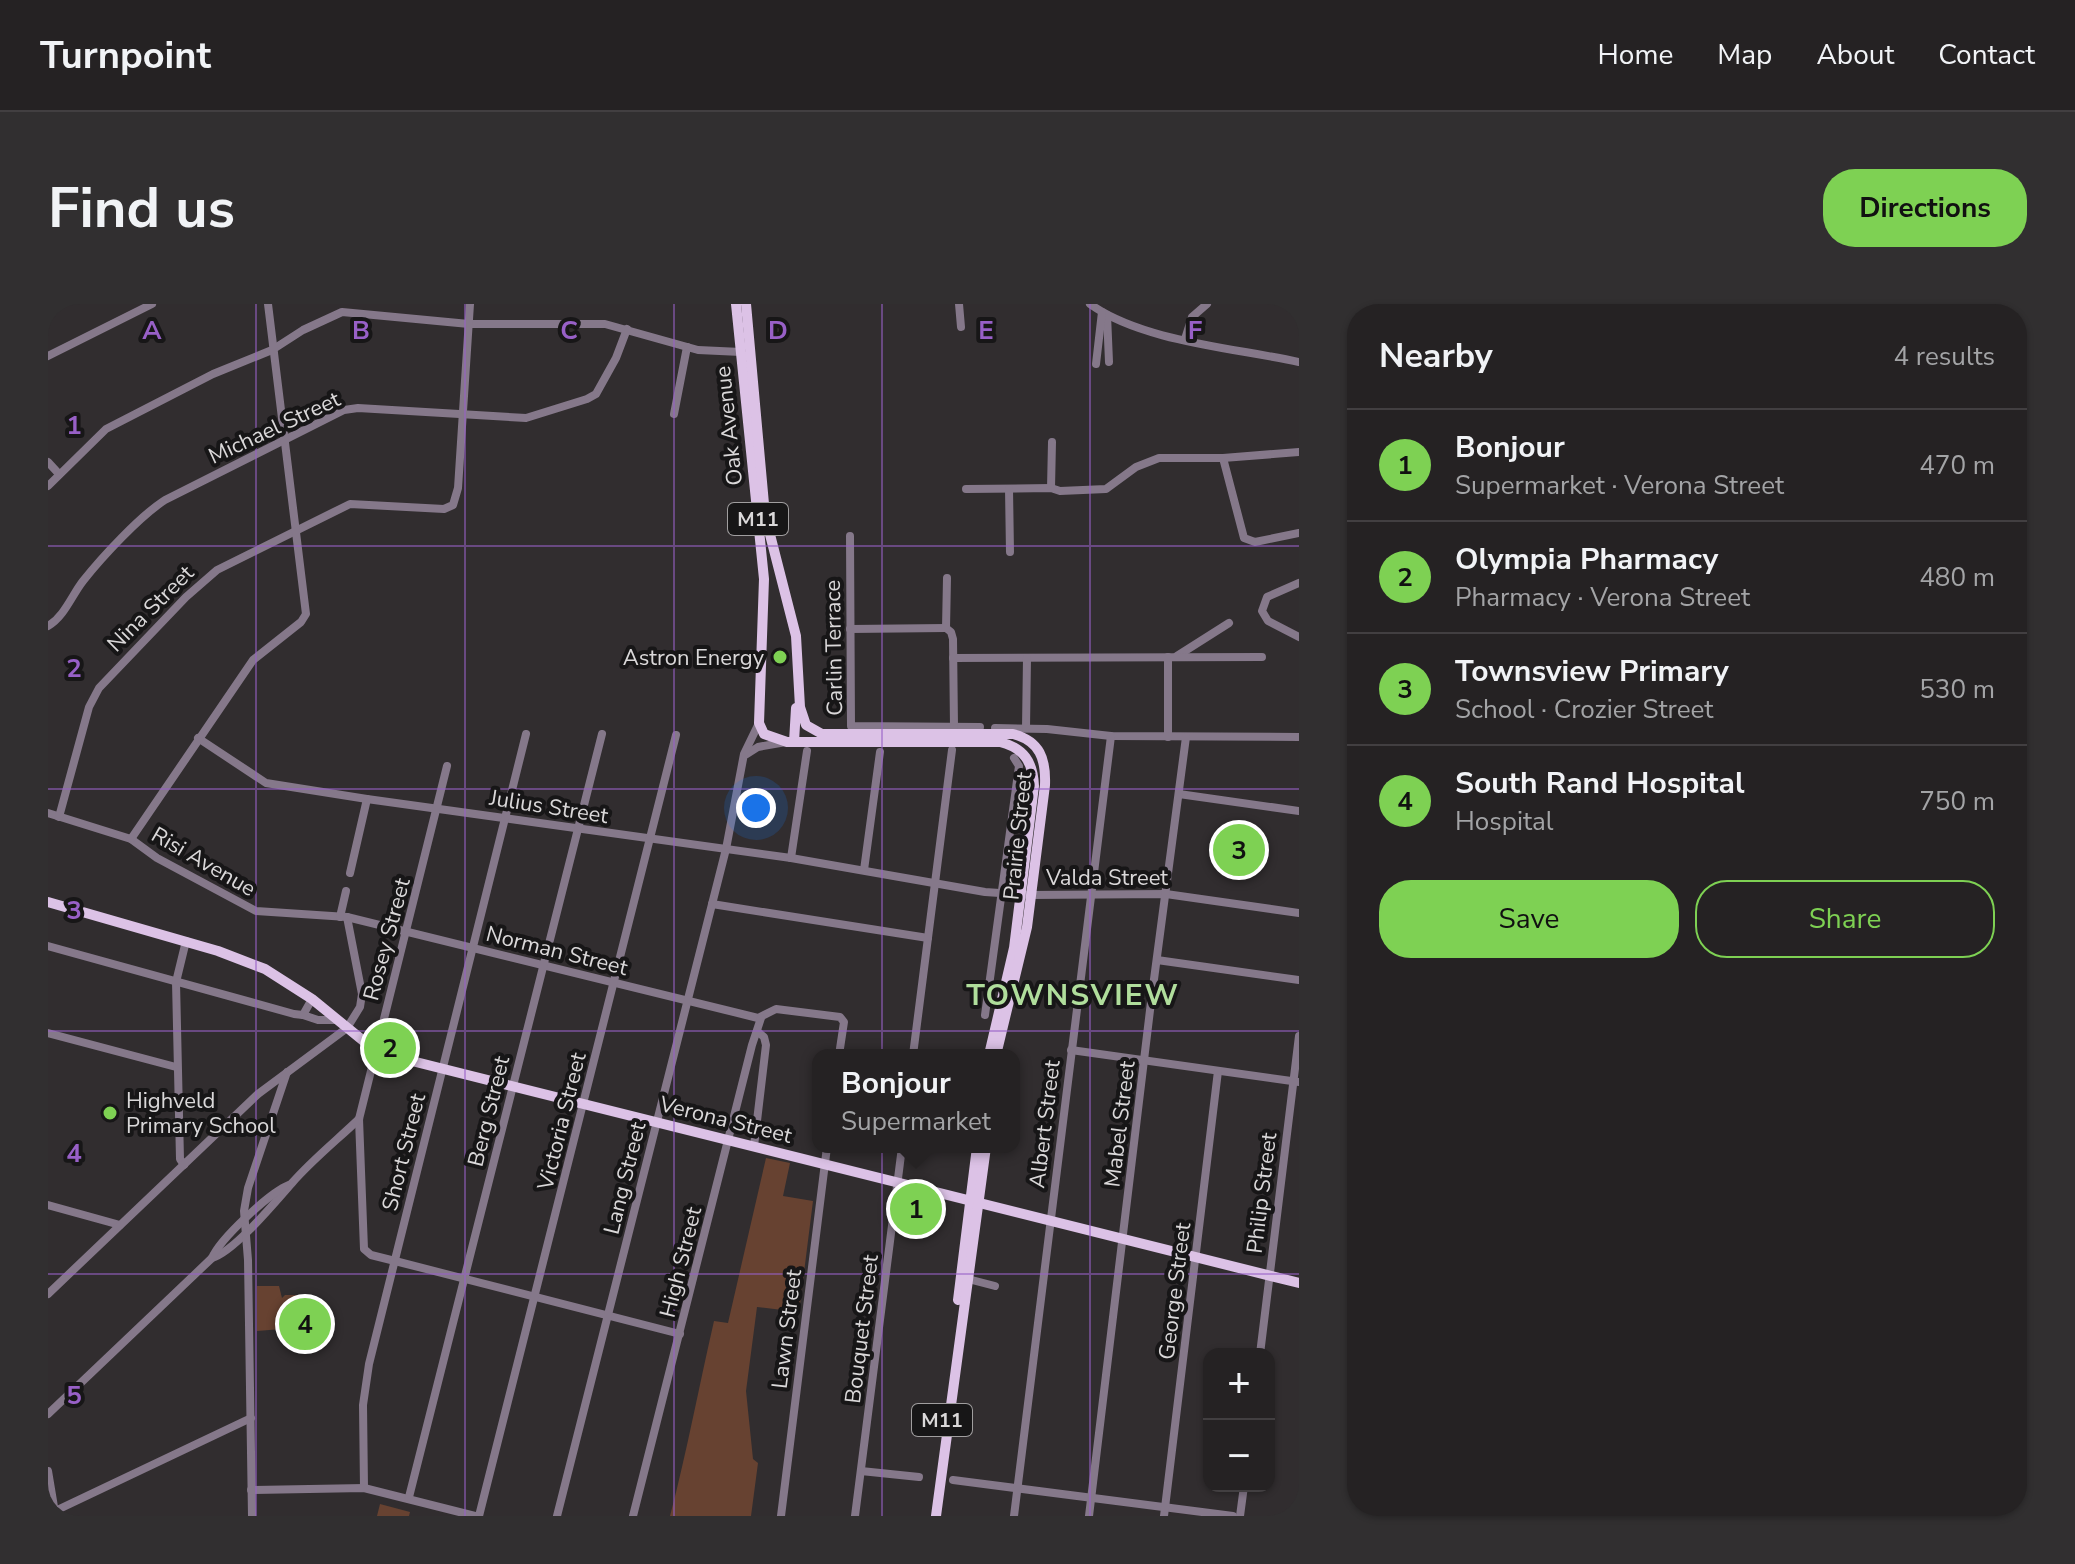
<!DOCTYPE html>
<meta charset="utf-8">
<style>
:root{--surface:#252223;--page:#312f30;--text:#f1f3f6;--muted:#a3a4a6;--line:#423f41;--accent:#7ed153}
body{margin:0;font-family:"Nunito Sans",sans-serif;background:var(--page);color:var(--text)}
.controls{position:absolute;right:24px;bottom:24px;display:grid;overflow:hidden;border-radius:16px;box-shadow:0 2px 6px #0004}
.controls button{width:72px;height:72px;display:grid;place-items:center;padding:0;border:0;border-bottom:2px solid var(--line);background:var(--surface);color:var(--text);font:40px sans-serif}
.you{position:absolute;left:708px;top:504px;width:28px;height:28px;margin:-20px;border:6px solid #fff;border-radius:50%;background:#1a73e8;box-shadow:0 0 0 12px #1a73e833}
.badge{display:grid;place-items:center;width:52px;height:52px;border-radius:50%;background:var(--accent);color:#111;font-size:26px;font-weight:700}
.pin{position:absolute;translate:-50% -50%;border:4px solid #fff;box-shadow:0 2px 8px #0006}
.popup{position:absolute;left:764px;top:745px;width:208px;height:104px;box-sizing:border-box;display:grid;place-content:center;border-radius:16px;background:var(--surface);filter:drop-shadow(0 2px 6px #0005);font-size:26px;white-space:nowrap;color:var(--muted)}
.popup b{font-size:30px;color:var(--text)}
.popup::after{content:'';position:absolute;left:50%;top:100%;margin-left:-16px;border:16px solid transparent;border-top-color:var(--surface)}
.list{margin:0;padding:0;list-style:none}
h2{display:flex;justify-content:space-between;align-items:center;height:104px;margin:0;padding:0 32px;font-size:34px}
h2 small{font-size:26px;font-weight:400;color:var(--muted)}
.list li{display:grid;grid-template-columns:52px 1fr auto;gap:24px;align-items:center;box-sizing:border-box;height:112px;padding:0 32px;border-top:2px solid var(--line)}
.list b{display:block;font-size:30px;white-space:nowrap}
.list p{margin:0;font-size:26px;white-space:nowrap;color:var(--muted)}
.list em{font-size:26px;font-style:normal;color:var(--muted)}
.actions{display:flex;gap:16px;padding:24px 32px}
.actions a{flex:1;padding:18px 0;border:2px solid var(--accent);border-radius:32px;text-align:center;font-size:28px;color:var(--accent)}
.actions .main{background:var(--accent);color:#111}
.map{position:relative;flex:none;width:1251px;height:1212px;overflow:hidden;border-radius:32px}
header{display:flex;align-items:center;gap:48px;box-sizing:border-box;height:112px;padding:0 40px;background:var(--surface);border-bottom:2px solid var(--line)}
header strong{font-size:38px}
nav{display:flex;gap:44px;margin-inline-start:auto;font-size:28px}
.intro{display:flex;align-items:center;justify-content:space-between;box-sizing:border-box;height:192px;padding:0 48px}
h1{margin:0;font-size:56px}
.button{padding:20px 36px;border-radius:32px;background:var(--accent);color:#111;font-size:28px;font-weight:700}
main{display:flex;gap:48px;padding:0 48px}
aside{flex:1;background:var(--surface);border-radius:32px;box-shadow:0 2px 6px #0004}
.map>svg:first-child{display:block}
.green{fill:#674231}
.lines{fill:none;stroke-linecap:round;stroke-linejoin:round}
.minor{stroke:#85788a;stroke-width:8}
.major{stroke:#dcc2e6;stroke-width:10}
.grid{fill:none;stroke:#9860c7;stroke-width:2;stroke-opacity:0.55}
.poi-dot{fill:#7ed153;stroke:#171617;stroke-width:3}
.labels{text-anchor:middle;stroke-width:8;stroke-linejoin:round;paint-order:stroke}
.shield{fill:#171617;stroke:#a09e9f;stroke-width:2}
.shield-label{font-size:20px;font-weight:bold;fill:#dad8d9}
.street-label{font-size:22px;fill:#dad8d9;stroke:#171617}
.poi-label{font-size:22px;fill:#dad8d9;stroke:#171617;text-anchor:end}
.district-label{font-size:30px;font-weight:bold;letter-spacing:2px;fill:#b0de9c;stroke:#171617}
.grid-label{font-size:26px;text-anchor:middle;font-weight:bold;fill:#9860c7;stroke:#171617;stroke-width:8;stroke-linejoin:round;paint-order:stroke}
</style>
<header>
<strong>Turnpoint</strong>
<nav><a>Home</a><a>Map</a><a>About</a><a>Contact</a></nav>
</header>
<div class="intro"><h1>Find us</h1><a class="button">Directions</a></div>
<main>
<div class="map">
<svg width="1251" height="1212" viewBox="0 0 1251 1212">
<rect width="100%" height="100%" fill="#312d2f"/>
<!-- green -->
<g class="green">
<path d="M 718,854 L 742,859 L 735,892 L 765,897 L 751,1008 L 709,1003 L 698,1087 L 705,1155 L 710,1159 L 703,1212 L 622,1212 C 639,1147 651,1082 666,1017 L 680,1019 Z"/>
<polygon points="209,982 231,982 234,994 237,991 264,991 265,998 269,998 269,1025 256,1025 256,1020 246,1021 246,1024 209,1027"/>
<polygon points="332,1200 362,1208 361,1212 329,1212"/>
</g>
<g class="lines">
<!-- minor -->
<g class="minor">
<polyline points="911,0 913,23"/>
<path d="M 1042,0 C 1095,38 1188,44 1251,58"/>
<polyline points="1059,11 1061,58"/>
<polyline points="1137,35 1144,13 1159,0"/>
<polyline points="0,52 104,0"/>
<polyline points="1048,60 1054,8"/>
<polyline points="626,110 639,43"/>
<polyline points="1175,154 1196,234 1207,238 1251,229"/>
<polyline points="0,158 11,170"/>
<polyline points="0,182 58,125 165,70 224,46 255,26 294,8 421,20 557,20 650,46 693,48"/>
<polyline points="1003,184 1004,138"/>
<polyline points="918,185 1003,184 1012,187 1058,185 1088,163 1111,154 1175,154 1251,148"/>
<polyline points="961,185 962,248"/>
<polyline points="802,232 803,422 932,423"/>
<polyline points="899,274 898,324 903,328 905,335 906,423"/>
<polyline points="1251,279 1219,293 1214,307 1220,317 1251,333"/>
<path d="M 0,322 C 16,313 24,291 35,277 C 54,253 92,212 117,196 L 296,106 L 310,104 L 478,114 L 539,95 L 548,90 L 568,54 L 579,25"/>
<polyline points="802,325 898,324"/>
<polyline points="1129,352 1181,319"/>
<polyline points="1120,353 1120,433"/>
<polyline points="905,354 1214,353"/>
<polyline points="947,424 999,425 1063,432 1251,433"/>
<polyline points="978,424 979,354"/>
<polyline points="150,434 218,479 319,495 743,554 937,588 983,591 1118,590 1251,609"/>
<polyline points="699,450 710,443 738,438"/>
<polyline points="399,462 311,815 316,945 323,951 347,957 632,1030"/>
<polyline points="1131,490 1251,507"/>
<polyline points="0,509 83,535 109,554 208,607 299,613 710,714 728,705 792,713 796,718 791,751"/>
<polyline points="11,513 41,403 51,384 138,293 169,266 302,200 396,205 405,201 410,184 422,0"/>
<polyline points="83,535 205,356 253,318 258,310 220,0"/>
<polyline points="743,554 759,447"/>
<polyline points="816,566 832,448"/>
<polyline points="302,569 319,495"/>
<polyline points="664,600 880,634"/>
<polyline points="292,613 298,587"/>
<polyline points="0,642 246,710 255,711 264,695"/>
<polyline points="1109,656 1251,676"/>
<polyline points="255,711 270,716 289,716"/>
<polyline points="937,711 971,462 966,454"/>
<polyline points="0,729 128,763"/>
<polyline points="1023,746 1251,778"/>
<polyline points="865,751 904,446"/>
<polyline points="706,842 718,741 716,733 710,728"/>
<polyline points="136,861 132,855 128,678 138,637"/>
<polyline points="0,901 72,921"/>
<path d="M 164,954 C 186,948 228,897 244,879 C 264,856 289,836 311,815"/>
<polyline points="920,975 947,982"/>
<polyline points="0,990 210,790 299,724 312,703 314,690 299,613"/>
<polyline points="1212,1050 1251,732"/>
<path d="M 0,1110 L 164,954 C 172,935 221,889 241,881"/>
<polyline points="0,1167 7,1209"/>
<polyline points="813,1167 871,1173"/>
<polyline points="905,1176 1185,1212"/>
<polyline points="316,1184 315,1101 321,1060 478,430"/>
<polyline points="203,1186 316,1184 427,1212"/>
<polyline points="361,1193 554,430"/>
<polyline points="7,1207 203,1114"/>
<polyline points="204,1212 200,956 196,907 200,884 239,768"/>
<polyline points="431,1212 628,431"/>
<polyline points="509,1212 678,545 696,450 711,419"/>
<polyline points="585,1212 704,741 713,714"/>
<polyline points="733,1212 779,843"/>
<polyline points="807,1212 854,843"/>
<polyline points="966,1212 1063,432"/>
<polyline points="1041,1212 1103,698 1138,433"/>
<polyline points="1116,1212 1170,767"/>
<polyline points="1192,1212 1196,1182"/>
</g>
<!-- major -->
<g class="major">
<path d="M 688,0 L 716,275 L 711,419 L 716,430 L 739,438 L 952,438 C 976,444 985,458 986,482 L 966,644 L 941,751"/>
<path d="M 698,0 L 717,211 L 748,332 L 752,403 L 758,421 L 774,430 L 965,430 C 992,437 998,455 997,481 L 979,623 L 948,751"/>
<polyline points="746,438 748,404"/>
<polyline points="0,598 170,647 217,665 264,695 323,743 336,750 1251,979"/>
<polyline points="910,996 929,843"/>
<polyline points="888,1212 938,843"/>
</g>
</g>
<!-- grid -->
<path class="grid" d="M 208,0 L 208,1212M 417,0 L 417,1212M 626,0 L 626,1212M 834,0 L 834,1212M 1042,0 L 1042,1212M 0,242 L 1251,242M 0,485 L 1251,485M 0,727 L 1251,727M 0,970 L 1251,970"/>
<!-- markers -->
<g class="poi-dot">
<circle cx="732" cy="353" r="8"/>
<circle cx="62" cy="809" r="8"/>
</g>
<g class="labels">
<!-- shield labels -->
<g class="shield">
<rect x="680" y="199" width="60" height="32" rx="6"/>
<rect x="864" y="1100" width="60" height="32" rx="6"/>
</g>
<g class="shield-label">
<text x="710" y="222">M11</text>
<text x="894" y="1123">M11</text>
</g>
<!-- street labels -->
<g class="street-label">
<text transform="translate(680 122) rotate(-96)" y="8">Oak Avenue</text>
<text transform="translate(226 123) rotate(-25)" y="8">Michael Street</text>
<text transform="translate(102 304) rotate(-45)" y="8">Nina Street</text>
<text transform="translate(785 344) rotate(-91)" y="8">Carlin Terrace</text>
<text transform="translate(501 502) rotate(9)" y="8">Julius Street</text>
<text transform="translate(969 532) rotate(-84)" y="8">Prairie Street</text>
<text transform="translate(156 557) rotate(30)" y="8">Risi Avenue</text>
<text x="1059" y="581">Valda Street</text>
<text transform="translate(338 635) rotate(-75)" y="8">Rosey Street</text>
<text transform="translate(509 646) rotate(14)" y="8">Norman Street</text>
<text transform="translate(440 807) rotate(-76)" y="8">Berg Street</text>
<text transform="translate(678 815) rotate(14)" y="8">Verona Street</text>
<text transform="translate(513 817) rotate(-76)" y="8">Victoria Street</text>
<text transform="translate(996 820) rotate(-83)" y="8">Albert Street</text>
<text transform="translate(1071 820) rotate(-83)" y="8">Mabel Street</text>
<text transform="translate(355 848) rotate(-76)" y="8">Short Street</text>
<text transform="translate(576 874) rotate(-76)" y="8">Lang Street</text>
<text transform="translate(1213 889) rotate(-83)" y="8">Philip Street</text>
<text transform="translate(632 958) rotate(-76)" y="8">High Street</text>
<text transform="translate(1126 987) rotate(-83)" y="8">George Street</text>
<text transform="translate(738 1025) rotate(-83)" y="8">Lawn Street</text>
<text transform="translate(813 1025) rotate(-83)" y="8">Bouquet Street</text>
</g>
<!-- poi labels -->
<g class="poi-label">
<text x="716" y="361">Astron Energy</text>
<text x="78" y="804" text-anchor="start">Highveld<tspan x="78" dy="25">Primary School</tspan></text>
</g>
<!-- district labels -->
<g class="district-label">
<text x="1025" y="701">TOWNSVIEW</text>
</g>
</g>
<g class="grid-label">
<text x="104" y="35">A</text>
<text x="313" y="35">B</text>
<text x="521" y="35">C</text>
<text x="730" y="35">D</text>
<text x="938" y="35">E</text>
<text x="1147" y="35">F</text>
<text x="26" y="130">1</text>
<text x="26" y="373">2</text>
<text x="26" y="615">3</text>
<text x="26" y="858">4</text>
<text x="26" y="1100">5</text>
</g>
</svg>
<div class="controls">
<button>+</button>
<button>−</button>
</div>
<div class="you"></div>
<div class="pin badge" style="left:868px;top:905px">1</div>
<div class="popup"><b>Bonjour</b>Supermarket</div>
<div class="pin badge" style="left:342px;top:744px">2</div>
<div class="pin badge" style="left:1191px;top:546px">3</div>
<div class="pin badge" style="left:257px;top:1020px">4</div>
</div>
<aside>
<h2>Nearby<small>4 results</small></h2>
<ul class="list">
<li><span class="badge">1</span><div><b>Bonjour</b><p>Supermarket · Verona Street</p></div><em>470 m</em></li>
<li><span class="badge">2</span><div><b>Olympia Pharmacy</b><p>Pharmacy · Verona Street</p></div><em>480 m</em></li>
<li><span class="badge">3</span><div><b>Townsview Primary</b><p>School · Crozier Street</p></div><em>530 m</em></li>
<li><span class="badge">4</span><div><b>South Rand Hospital</b><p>Hospital</p></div><em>750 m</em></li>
</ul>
<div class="actions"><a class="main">Save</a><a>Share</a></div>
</aside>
</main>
